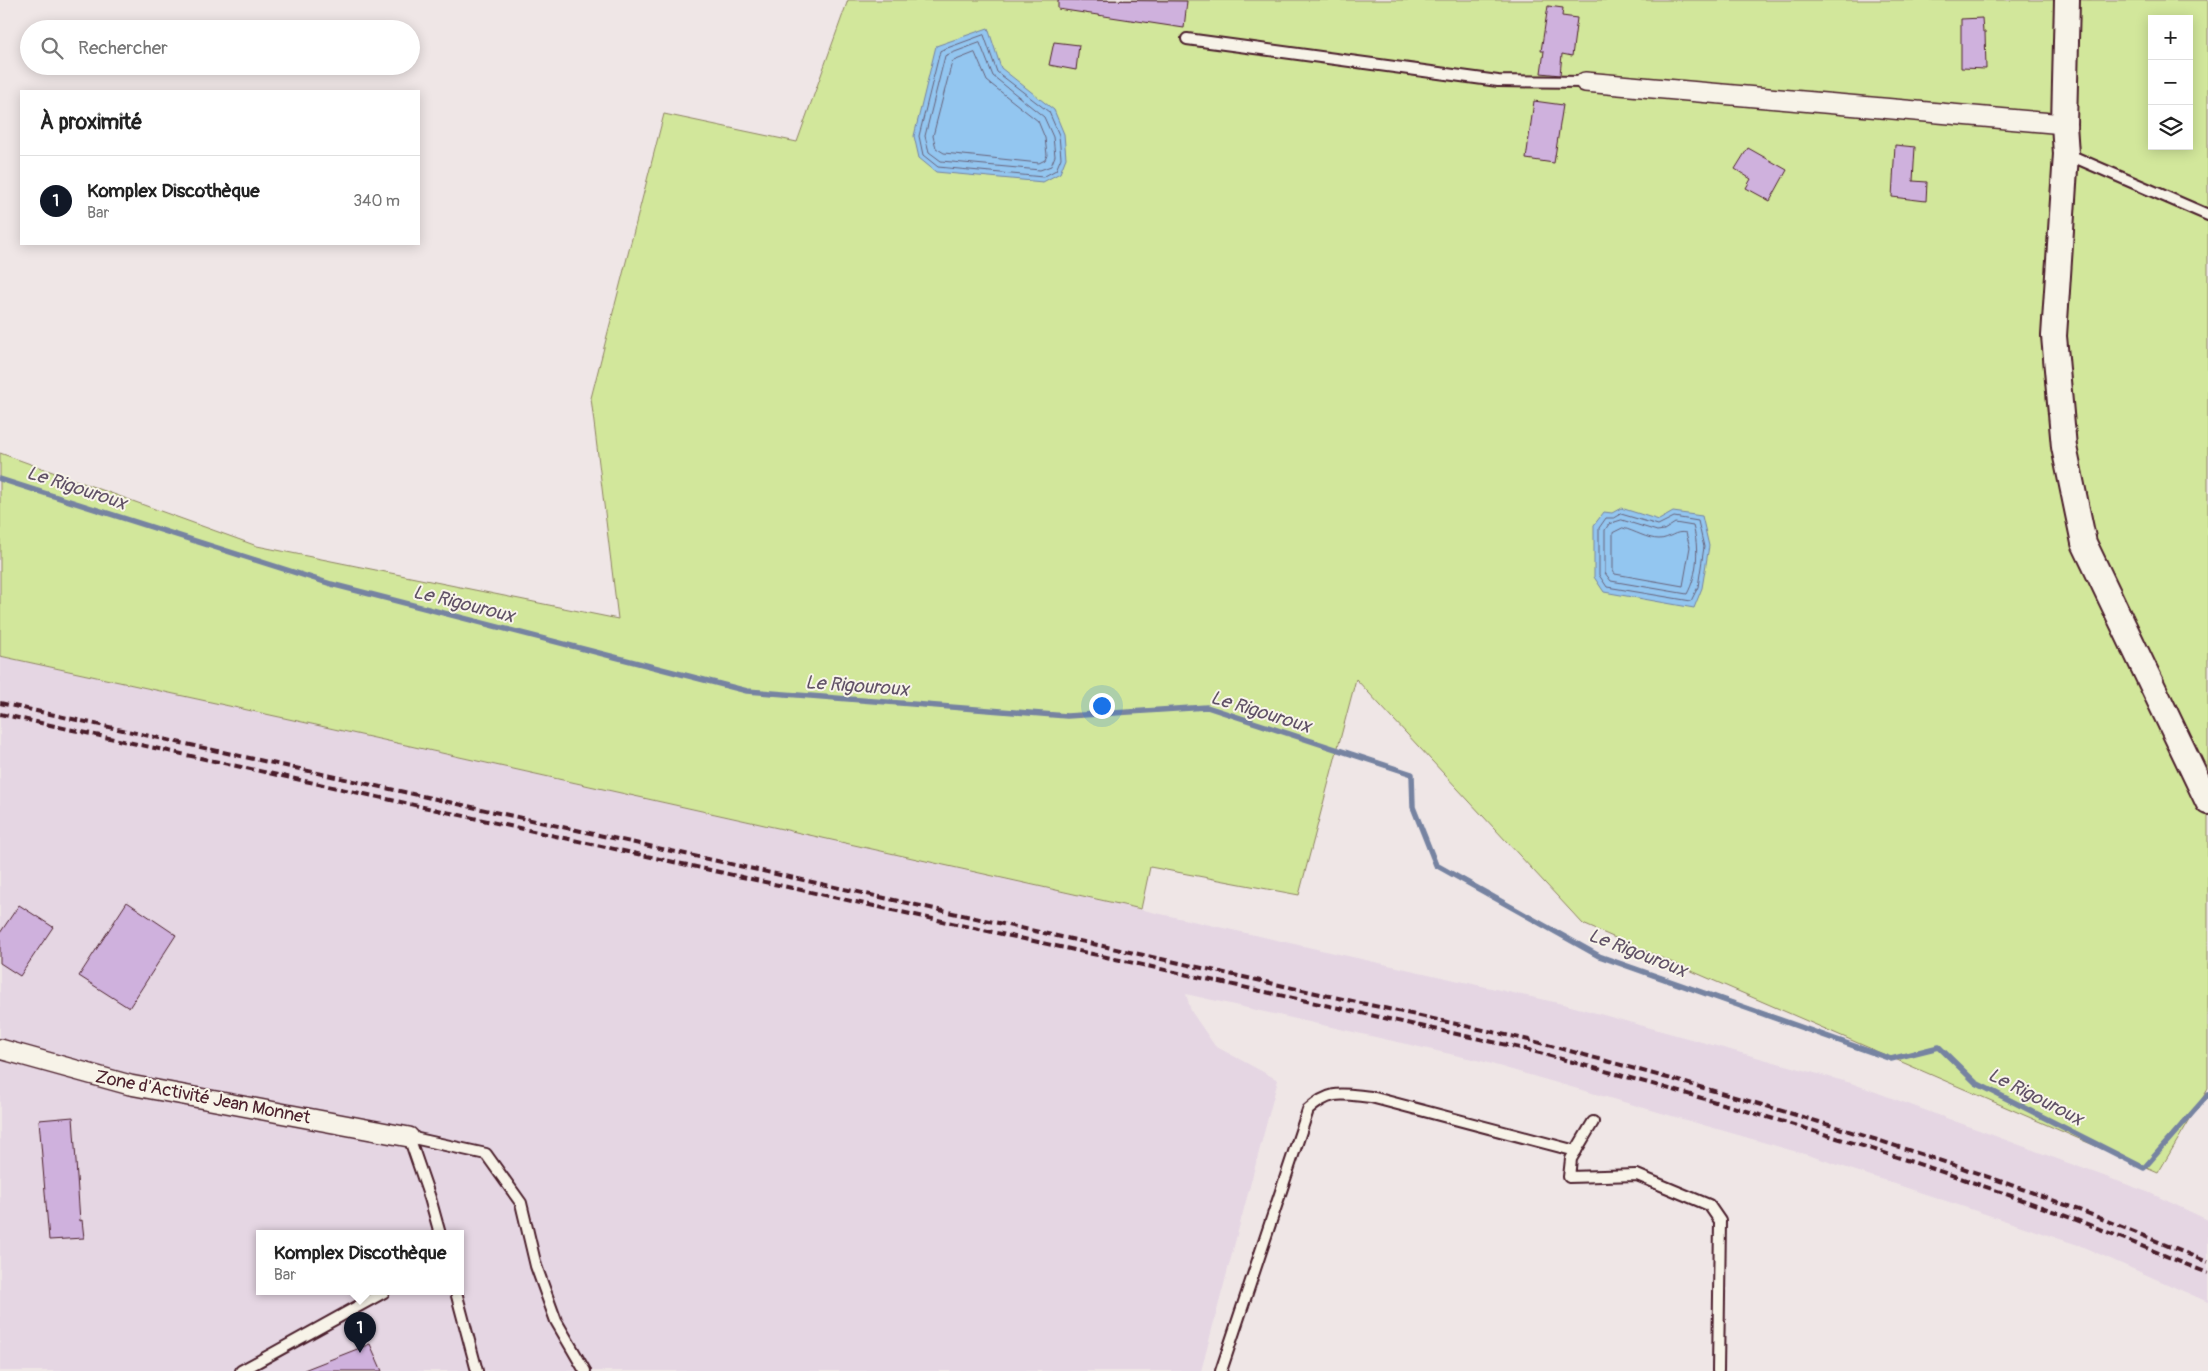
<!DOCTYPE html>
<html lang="fr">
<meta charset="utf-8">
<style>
:root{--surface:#fff;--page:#f2f2f2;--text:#222;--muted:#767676;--line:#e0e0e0;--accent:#111827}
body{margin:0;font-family:Pangolin,sans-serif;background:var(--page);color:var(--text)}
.controls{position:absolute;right:15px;top:15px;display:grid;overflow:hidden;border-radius:0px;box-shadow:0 2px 12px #0003}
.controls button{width:45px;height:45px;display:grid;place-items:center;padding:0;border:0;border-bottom:1px solid var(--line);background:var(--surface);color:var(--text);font:25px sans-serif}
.you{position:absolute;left:1101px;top:705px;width:18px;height:18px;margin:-12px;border:4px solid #fff;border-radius:50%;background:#1a73e8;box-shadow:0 0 0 8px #1a73e833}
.badge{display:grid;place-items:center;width:32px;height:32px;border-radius:50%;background:var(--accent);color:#fff;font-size:16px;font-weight:700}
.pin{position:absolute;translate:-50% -41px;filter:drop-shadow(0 1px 2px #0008)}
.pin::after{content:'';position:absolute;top:26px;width:18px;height:15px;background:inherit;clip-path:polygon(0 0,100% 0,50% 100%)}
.popup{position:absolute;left:256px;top:1230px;width:208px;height:65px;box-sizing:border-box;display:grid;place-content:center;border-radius:0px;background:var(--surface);filter:drop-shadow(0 1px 4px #0005);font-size:16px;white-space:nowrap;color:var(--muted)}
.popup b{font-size:19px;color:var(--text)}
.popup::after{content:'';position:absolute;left:50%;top:100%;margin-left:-10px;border:10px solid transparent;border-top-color:var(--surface)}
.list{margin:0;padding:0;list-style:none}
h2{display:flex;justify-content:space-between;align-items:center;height:65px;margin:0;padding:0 20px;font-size:21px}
h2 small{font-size:16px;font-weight:400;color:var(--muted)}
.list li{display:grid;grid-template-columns:32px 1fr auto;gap:15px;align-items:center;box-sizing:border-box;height:90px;padding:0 20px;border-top:1px solid var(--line)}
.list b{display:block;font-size:19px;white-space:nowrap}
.list p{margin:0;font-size:16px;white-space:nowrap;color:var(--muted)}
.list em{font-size:16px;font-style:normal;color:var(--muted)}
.icon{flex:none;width:28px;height:28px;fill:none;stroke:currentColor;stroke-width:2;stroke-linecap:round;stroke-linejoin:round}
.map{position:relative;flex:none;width:2208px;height:1371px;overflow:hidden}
.search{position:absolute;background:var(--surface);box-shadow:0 2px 12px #0003;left:20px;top:20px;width:400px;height:55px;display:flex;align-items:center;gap:12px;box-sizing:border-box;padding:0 18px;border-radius:28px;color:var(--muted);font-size:19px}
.panel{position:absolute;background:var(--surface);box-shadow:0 2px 12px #0003;left:20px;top:90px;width:400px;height:155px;border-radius:0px}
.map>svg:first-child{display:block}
.built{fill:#e5d6e3;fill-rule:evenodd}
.green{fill:#d2e79b;stroke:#8e8363;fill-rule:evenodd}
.water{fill:#93c6f0;stroke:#7683a1}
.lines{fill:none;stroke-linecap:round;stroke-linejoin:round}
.shore{stroke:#67627a;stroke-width:1}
.stream{stroke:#7683a1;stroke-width:5.5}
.building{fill:#cfb1dd;stroke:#4a1f2b}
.service-casing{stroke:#4a1f2b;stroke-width:14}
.minor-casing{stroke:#4a1f2b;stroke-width:22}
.tertiary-casing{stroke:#4a1f2b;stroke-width:28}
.service{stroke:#f7f3e8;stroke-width:10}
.minor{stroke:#f7f3e8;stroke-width:19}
.tertiary{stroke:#f7f3e8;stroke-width:24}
.rail{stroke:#4a1f2b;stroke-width:4;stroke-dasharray:8 4;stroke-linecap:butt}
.labels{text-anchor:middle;stroke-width:4;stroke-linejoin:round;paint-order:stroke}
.street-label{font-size:18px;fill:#4a1f2b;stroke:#f7f3e8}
.water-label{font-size:19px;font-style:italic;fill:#605166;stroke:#f7f3e8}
</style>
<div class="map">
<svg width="2208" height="1371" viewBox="0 0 2208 1371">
<rect width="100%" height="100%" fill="#efe6e6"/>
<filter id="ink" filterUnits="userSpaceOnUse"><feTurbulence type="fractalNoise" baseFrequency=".02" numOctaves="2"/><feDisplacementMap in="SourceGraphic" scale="10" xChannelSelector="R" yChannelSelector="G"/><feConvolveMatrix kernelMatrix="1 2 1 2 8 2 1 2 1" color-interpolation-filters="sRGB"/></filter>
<g filter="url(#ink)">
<!-- built -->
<path class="built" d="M 0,656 L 316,725 L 1567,1005 L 1851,1083 L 2150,1193 L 2208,1220 L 2208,1302 L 2081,1246 L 1811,1156 L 1481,1061 L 1186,994 L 1191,1011 L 1215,1046 L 1278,1080 L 1201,1371 L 0,1371 ZM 260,1234 L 460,1234 L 460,1292 L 260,1292 Z"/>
<!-- green -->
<path class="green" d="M 848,0 L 2208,0 L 2208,1089 L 2158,1173 L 1583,924 L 1356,679 L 1299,895 L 1150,867 L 1141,909 L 316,725 L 0,656 L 0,453 L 257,546 L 618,619 L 591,398 L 664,114 L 797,142 ZM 2152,19 L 2189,19 L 2189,146 L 2152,146 Z"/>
<!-- water -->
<g class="water">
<polygon points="988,28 1001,68 1054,110 1064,134 1066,158 1060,173 1043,182 936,172 919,158 914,136 936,46"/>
<polygon points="1621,508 1659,520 1673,512 1702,516 1709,546 1702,588 1694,608 1604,592 1594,577 1594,525 1604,512 1612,513"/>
</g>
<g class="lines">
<!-- shore -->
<g class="shore">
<polygon points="984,35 997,72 1049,112 1059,135 1061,158 1056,170 1043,177 938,167 923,155 919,136 940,51"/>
<polygon points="980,43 993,76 1044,117 1053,137 1055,156 1051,166 1040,170 941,161 929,152 925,136 945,56"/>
<polygon points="975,53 987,81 1038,121 1045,138 1047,155 1045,160 1039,163 944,153 936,148 933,136 952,62"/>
<polygon points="1621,514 1658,525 1674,517 1698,521 1704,547 1698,587 1691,601 1607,587 1599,575 1599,528 1606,518 1613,518"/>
<path d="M 1622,520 L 1657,531 L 1664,530 L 1675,523 L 1693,526 C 1699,547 1698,574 1687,594 L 1611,581 L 1605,573 L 1605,530 L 1609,524 Z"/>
<path d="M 1623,528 C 1635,531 1647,539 1659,539 C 1670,539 1675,530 1686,533 L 1690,547 L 1683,586 L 1615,574 L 1613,571 L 1613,533 Z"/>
</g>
<!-- stream -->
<polyline class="stream" points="0,479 331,584 747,691 1067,716 1207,707 1412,774 1413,807 1436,865 1599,956 1891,1059 1939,1047 1976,1083 2144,1168 2208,1095"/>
</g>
<!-- building -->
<g class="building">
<polygon points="1058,0 1187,1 1184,28 1058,9"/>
<polygon points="1548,6 1563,8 1562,16 1577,18 1572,56 1562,54 1560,75 1541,73 1544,51 1541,51"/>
<polygon points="1982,18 1983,32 1985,32 1986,69 1961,68 1961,19"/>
<polygon points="1054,42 1079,45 1076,70 1049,65"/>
<polygon points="1534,101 1563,105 1554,163 1526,159"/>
<polygon points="1895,145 1915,147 1913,181 1927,182 1926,201 1892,197"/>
<polygon points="1748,148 1787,170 1770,201 1746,188 1751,179 1735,169"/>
<polygon points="127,902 176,935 129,1008 79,976"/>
<polygon points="19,905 53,927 20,976 0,963 0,933"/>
<polygon points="73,1117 80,1221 82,1220 84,1238 49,1240 39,1120"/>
<polygon points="370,1344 382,1371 305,1371 304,1370"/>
</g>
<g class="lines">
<defs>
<g id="service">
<polyline points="1187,39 1498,81 1585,82"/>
<polyline points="2067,154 2208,215"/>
<polyline points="1593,1122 1571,1159 1569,1177 1637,1175 1709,1205 1720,1221 1718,1371"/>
<polyline points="409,1137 486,1154 521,1203 536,1266 556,1321 585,1371"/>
<polyline points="409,1137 430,1198 440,1234"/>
<polyline points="456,1292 477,1371"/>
<polyline points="241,1371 384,1292"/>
<path d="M 1221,1371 L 1308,1110 C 1331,1089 1342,1094 1371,1097 L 1576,1151"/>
</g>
<g id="minor">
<polyline points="1585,82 2064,124"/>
<polyline points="0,1049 130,1085 409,1137"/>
</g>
<polyline id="tertiary" points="2067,0 2064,124 2066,154 2054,336 2064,447 2084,543 2208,802"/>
</defs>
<!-- service casing -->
<use href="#service" class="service-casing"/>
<!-- minor casing -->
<use href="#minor" class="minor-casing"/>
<!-- tertiary casing -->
<use href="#tertiary" class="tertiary-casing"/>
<!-- service -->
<use href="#service" class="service"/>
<!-- minor -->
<use href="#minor" class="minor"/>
<!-- tertiary -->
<use href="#tertiary" class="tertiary"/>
<!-- rail -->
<g class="rail">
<path d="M 0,703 L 1529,1040 C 1711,1089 1894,1140 2071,1207 C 2117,1224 2162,1244 2208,1262"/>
<path d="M 0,714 L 1525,1049 C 1708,1099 1893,1150 2071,1218 C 2117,1235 2162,1255 2208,1273"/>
</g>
</g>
</g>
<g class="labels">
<!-- street labels -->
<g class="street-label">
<text transform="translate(203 1097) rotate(11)" y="6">Zone d'Activité Jean Monnet</text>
</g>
<!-- water labels -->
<g class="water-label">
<text transform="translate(77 487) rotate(18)" y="7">Le Rigouroux</text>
<text transform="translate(464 603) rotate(14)" y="7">Le Rigouroux</text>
<text transform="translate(857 685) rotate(4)" y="7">Le Rigouroux</text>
<text transform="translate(1261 711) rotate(17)" y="7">Le Rigouroux</text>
<text transform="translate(1638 952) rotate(21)" y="7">Le Rigouroux</text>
<text transform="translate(2036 1096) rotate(27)" y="7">Le Rigouroux</text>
</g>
</g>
</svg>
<div class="controls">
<button>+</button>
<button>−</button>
<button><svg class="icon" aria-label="layers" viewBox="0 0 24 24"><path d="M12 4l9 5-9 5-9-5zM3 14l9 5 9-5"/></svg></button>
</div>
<div class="you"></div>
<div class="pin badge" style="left:360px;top:1353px">1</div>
<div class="popup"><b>Komplex Discothèque</b>Bar</div>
<div class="search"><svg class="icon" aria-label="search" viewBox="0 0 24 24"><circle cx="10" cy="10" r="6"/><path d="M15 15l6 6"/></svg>Rechercher</div>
<section class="panel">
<h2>À proximité<small></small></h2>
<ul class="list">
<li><span class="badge">1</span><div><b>Komplex Discothèque</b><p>Bar</p></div><em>340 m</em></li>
</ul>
</section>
</div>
